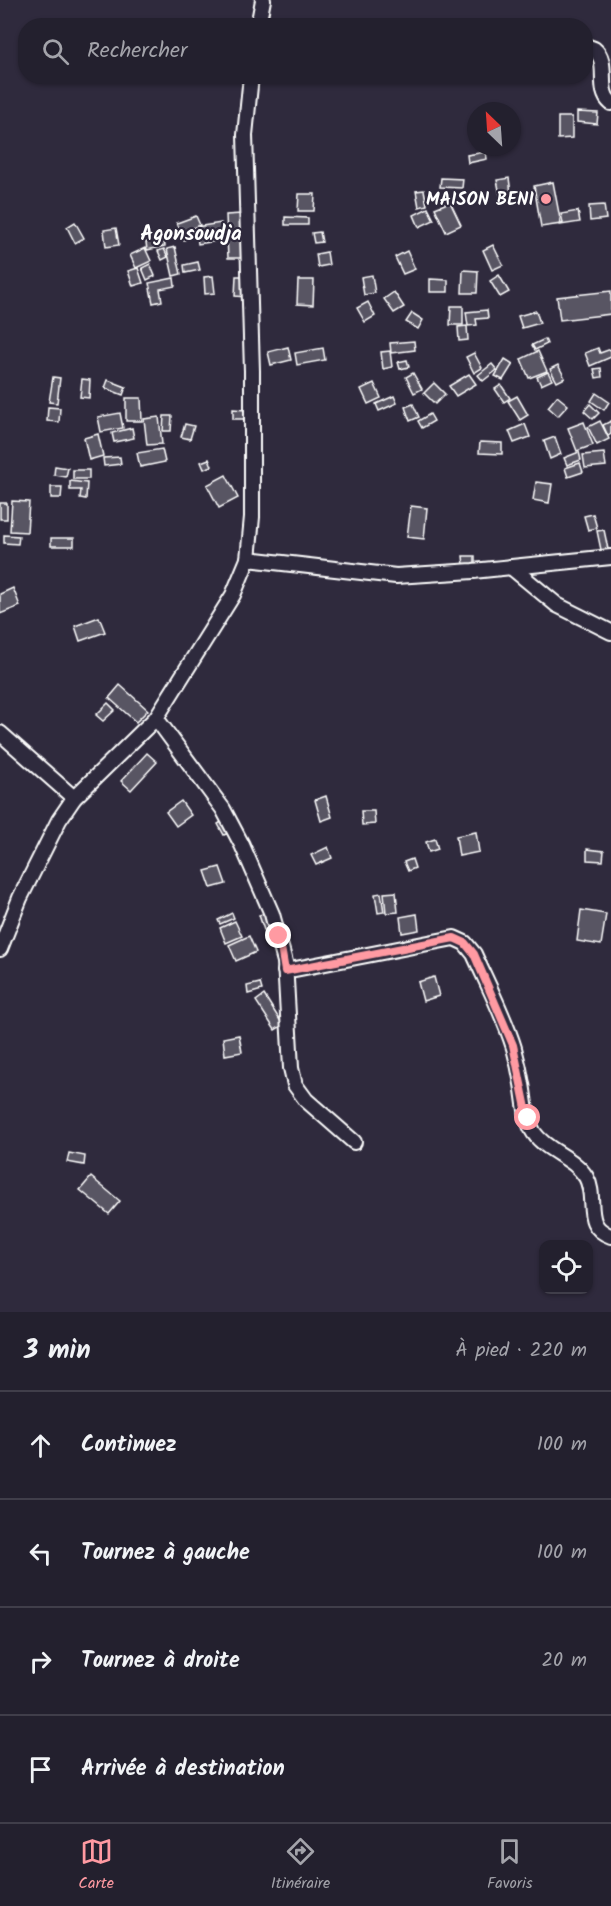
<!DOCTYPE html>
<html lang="fr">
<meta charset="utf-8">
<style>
:root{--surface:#23202e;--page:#2b2836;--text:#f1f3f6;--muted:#a3a3aa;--line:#403e4a;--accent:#ff9aa2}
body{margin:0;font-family:Kalam,sans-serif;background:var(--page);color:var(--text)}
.controls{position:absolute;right:18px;bottom:18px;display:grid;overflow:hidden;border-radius:12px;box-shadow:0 2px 4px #0004}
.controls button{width:54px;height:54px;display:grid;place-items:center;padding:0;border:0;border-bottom:2px solid var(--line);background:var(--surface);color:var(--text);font:30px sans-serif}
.compass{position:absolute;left:467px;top:102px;width:54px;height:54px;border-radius:50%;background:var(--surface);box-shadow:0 2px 4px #0004;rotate:335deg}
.stop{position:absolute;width:18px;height:18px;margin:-14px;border:4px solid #ff9aa2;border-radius:50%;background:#fff}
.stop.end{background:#ff9aa2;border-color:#fff;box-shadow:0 2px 6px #0008}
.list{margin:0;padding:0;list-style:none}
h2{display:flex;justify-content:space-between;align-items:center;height:78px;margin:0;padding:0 24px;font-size:26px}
h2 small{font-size:20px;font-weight:400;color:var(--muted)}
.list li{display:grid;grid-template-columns:39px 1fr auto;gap:18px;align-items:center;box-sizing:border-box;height:108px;padding:0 24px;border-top:2px solid var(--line)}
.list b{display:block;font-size:22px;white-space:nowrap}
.list em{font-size:20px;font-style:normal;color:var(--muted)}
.icon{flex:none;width:33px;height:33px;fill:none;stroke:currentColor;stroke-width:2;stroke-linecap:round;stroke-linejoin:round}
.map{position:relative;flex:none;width:611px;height:1312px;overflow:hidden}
.search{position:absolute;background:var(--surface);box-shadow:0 2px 4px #0004;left:18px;right:18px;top:18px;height:66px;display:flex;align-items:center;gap:15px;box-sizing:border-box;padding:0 21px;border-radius:24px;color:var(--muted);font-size:22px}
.sheet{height:510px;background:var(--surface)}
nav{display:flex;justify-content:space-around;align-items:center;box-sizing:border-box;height:84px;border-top:2px solid var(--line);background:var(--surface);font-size:16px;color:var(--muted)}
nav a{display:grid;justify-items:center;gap:3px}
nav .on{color:var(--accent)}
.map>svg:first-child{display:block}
.building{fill:#595564;stroke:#fff;stroke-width:1.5}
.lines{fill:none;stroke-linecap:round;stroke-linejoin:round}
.minor-casing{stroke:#fff;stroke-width:18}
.minor{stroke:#2f2a3d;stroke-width:14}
.route{stroke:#ff9aa2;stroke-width:8}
.poi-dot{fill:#ff9aa2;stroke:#2f2a3d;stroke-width:2}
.labels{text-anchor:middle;stroke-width:4.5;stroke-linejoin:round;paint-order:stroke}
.poi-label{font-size:18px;font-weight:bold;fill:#fff;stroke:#2f2a3d;text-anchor:end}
.quarter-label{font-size:21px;font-weight:bold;fill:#fff;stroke:#2f2a3d}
</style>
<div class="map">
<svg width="611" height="1312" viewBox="0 0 611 1312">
<rect width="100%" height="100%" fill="#2f2a3d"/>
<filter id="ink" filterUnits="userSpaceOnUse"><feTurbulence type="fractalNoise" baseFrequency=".0167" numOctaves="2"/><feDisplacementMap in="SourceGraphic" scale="12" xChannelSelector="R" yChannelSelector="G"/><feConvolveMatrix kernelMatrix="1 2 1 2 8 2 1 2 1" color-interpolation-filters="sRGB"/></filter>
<g filter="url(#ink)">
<!-- building -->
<g class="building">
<polygon points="577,112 598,113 597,124 577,122"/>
<polygon points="558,117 572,117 572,138 558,139"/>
<polygon points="486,152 487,159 468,163 467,155"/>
<polygon points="441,178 463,179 462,188 440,187"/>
<polygon points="509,178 511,193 500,195 497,180"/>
<polygon points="553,182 561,224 541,227 534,186"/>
<polygon points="424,190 427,205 419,207 416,191"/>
<polygon points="299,194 315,194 314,211 298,211"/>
<polygon points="450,202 461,225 446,232 435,208"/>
<polygon points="604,205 606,219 590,221 589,206"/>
<polygon points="428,208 434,220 419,227 414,215"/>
<polygon points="578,211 580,222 561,225 563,223 561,214"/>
<polygon points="241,214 243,258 228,258 226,215"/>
<polygon points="196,216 200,225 193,228 196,235 184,240 177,223"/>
<polygon points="285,217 308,218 308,225 285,225"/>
<polygon points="75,222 84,238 75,243 67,227"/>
<polygon points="221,223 223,240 198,244 196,227"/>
<polygon points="116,228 119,245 106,247 104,230"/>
<polygon points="320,232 322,242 314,243 312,233"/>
<polygon points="163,237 165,246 147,250 146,242"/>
<polygon points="493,245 503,265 492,270 483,250"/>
<polygon points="175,247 181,274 173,276 167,249"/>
<polygon points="145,248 151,261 136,268 130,255"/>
<polygon points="164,249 168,257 162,260 158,251"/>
<polygon points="407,251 415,269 403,274 395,257"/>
<polygon points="327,252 329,265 318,267 316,254"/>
<polygon points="198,262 200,270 185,273 184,265"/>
<polygon points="150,264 155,276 147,280 142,268"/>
<polygon points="138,268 143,283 133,286 128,271"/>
<polygon points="463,270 478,271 477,293 462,293"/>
<polygon points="372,275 375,293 364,295 361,277"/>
<polygon points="499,275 509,292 500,297 490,281"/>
<polygon points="213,276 215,293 205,294 204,277"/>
<polygon points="236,276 246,276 246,297 235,296"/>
<polygon points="174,278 175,286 160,289 162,301 153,303 149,283"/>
<polygon points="430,279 448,280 448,292 430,292"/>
<polygon points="298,280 314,280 313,305 297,304"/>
<polygon points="611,291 611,314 560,320 557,297"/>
<polygon points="394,292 404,307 394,313 384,299"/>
<polygon points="368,302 375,316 365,322 357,308"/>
<polygon points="451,306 463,306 463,325 450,325"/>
<polygon points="487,310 488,318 476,319 477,325 468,326 466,312"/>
<polygon points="536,311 540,323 522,328 518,316"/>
<polygon points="412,313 423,320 418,329 406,322"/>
<polygon points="467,326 468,340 459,341 458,327"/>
<polygon points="545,339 547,344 535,350 532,345"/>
<polygon points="414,341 415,350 391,353 390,343"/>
<polygon points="288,347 291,360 271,365 268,352"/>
<polygon points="323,348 325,360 297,365 295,353"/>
<polygon points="598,348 600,353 611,349 611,357 590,366 585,353"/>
<polygon points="390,351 392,367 383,369 381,352"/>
<polygon points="538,351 547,371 529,378 521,359"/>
<polygon points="474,353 482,368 474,373 466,357"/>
<polygon points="505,359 513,364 503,380 495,376"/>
<polygon points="407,360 409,367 400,369 398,362"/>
<polygon points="492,364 497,370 483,381 478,375"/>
<polygon points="558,365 565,378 557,382 550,369"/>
<polygon points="601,368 602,377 596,378 594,369"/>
<polygon points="548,372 552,380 541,385 537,377"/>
<polygon points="413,373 422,389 414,393 406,377"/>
<polygon points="469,374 476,384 456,396 449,386"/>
<polygon points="53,377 60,378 57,403 49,402"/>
<polygon points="82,379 90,380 89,398 80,397"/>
<polygon points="108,380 126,387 123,395 105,388"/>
<polygon points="374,383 381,398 368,404 361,389"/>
<polygon points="434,383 445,394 435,404 424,393"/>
<polygon points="501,385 510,398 504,402 495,389"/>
<polygon points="596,393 609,402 604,410 591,401"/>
<polygon points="394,396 397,403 379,411 376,404"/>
<polygon points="517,396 528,415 520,420 508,401"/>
<polygon points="557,396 568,405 558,416 548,407"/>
<polygon points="126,398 141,398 142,421 126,421"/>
<polygon points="413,404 419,417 410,421 405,407"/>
<polygon points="590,404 599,413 593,419 584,411"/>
<polygon points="48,407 60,408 59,422 47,421"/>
<polygon points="233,409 245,410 244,419 233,419"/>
<polygon points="120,413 123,428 101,432 98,417"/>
<polygon points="430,414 434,421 422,428 418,421"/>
<polygon points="164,416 172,416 171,431 163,431"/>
<polygon points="159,417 162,444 147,445 144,419"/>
<polygon points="600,421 609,439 597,445 588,427"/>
<polygon points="611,421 611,434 608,436 603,425"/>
<polygon points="584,422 593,445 577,451 568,428"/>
<polygon points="185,424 194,426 190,439 181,437"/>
<polygon points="525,424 530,437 514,443 509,431"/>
<polygon points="132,428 134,438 114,442 112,433"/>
<polygon points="98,434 103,456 89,460 84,438"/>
<polygon points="555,437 561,454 550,459 544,441"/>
<polygon points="480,442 502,443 502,454 479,453"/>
<polygon points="162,449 165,462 140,467 137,453"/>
<polygon points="579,452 581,460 567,465 564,458"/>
<polygon points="604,453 606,466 585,468 583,455"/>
<polygon points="120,457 121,464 104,466 103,458"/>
<polygon points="209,459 212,466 204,469 201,462"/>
<polygon points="580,463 583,472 568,477 565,468"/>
<polygon points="55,466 68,468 66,477 54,475"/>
<rect x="73" y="470" width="16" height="9"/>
<polygon points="226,475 238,498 219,508 207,485"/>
<polygon points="70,481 87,483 86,499 80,498 81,490 70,490"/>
<polygon points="536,482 552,484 549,503 533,500"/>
<polygon points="51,487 62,487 61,498 51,498"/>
<polygon points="12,501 29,502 27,532 10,531"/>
<rect x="0" y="503" width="7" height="16"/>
<polygon points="411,506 427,508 424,539 407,537"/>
<polygon points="593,514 597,528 588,530 584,516"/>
<polygon points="604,530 608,549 601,550 597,531"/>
<polygon points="4,535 19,536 18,544 4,543"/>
<rect x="51" y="538" width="23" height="8"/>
<polygon points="463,556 475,556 475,564 464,565"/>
<polygon points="13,588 20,606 0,614 0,594"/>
<polygon points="99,617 105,632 80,641 75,626"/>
<polygon points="120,685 148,710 136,722 109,698"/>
<polygon points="108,703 115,710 103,721 96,715"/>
<polygon points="147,753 157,762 131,790 121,781"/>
<polygon points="326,796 332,817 321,821 315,800"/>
<polygon points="181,801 191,815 176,826 166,812"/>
<polygon points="361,811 374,811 375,824 362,825"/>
<polygon points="226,819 233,831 224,835 218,824"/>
<polygon points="476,832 479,852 459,856 456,836"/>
<polygon points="435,839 438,849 429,852 426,842"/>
<polygon points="328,847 332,858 316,865 311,855"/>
<polygon points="587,849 604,851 603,861 587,860"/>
<polygon points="412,859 415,868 408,871 404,862"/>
<polygon points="220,867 226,884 211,888 205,871"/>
<polygon points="396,892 398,912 386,913 384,893"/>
<polygon points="381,893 384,912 378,913 375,894"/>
<polygon points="581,910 606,914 601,945 577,941"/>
<polygon points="270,912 275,926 264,930 259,915"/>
<polygon points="232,913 234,918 220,924 218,920"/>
<polygon points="417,914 419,930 402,933 400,917"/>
<polygon points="235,921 242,936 226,943 220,928"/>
<polygon points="249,936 256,952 236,961 229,945"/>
<polygon points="434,977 439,996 423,1001 418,982"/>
<polygon points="260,983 262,990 248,994 247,986"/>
<polygon points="264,995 283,1025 275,1030 256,1001"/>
<polygon points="239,1035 242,1052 225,1055 223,1038"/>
<polygon points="69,1153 85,1156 84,1165 67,1162"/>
<polygon points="91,1177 120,1201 109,1214 80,1190"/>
</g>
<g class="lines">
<defs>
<g id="minor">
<polyline points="258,26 263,0"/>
<path d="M 586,46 L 594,49 C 611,63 595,90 611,103"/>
<polyline points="248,559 396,576 473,571 611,557"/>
<polyline points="511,567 557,605 611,632"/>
<polyline points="156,718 223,809 242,845 272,914 285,962 291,1068 295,1085 306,1100 354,1142"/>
<polyline points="0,733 74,798"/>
<polyline points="0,949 20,898 59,820 74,798 156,718 233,595 248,559 252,517 252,371 245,135 251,76"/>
<path d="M 285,971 L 454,938 L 465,943 L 474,954 C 487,983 505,1018 514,1048 C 517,1059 520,1072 522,1084 C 525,1099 525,1119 534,1133 C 547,1152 574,1157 586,1177 C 598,1198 581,1226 611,1236"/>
</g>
</defs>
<!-- minor casing -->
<use href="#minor" class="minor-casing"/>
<!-- minor -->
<use href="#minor" class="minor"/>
</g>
</g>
<g class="lines" filter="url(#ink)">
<!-- route -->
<polyline class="route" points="279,936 285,971 454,938 465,943 474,954 513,1045 528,1118"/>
</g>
<!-- markers -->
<circle class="poi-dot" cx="546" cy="199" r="6"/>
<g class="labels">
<!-- poi labels -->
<g class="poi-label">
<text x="534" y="205">MAISON BENI</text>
</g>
<!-- quarter labels -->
<g class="quarter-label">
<text x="191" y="240">Agonsoudja</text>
</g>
</g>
</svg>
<div class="controls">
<button><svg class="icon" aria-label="locate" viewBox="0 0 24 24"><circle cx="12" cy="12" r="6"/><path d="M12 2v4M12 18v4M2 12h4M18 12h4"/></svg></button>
</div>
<svg class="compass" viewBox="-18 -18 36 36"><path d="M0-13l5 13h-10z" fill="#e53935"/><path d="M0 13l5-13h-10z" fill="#a3a3aa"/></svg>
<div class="stop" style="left:528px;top:1118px"></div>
<div class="stop end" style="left:279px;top:936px"></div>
<div class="search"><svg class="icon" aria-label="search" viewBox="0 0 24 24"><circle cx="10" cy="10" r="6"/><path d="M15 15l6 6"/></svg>Rechercher</div>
</div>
<section class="sheet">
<h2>3 min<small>À pied · 220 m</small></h2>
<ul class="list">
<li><svg class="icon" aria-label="ahead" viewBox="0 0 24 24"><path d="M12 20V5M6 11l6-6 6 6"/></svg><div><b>Continuez</b></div><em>100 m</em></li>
<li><svg class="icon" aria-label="left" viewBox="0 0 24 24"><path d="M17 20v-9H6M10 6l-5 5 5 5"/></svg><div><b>Tournez à gauche</b></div><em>100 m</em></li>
<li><svg class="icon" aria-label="right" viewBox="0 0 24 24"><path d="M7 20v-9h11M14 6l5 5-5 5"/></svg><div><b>Tournez à droite</b></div><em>20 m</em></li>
<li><svg class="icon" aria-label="arrive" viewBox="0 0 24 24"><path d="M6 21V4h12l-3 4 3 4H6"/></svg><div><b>Arrivée à destination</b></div></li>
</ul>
</section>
<nav>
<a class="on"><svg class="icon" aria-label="map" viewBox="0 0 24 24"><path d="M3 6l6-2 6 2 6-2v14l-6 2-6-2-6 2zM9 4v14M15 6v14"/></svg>Carte</a>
<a><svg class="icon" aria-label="directions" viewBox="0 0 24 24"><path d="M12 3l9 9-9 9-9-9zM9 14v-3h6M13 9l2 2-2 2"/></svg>Itinéraire</a>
<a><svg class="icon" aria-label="saved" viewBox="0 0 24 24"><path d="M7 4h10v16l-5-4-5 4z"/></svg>Favoris</a>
</nav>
